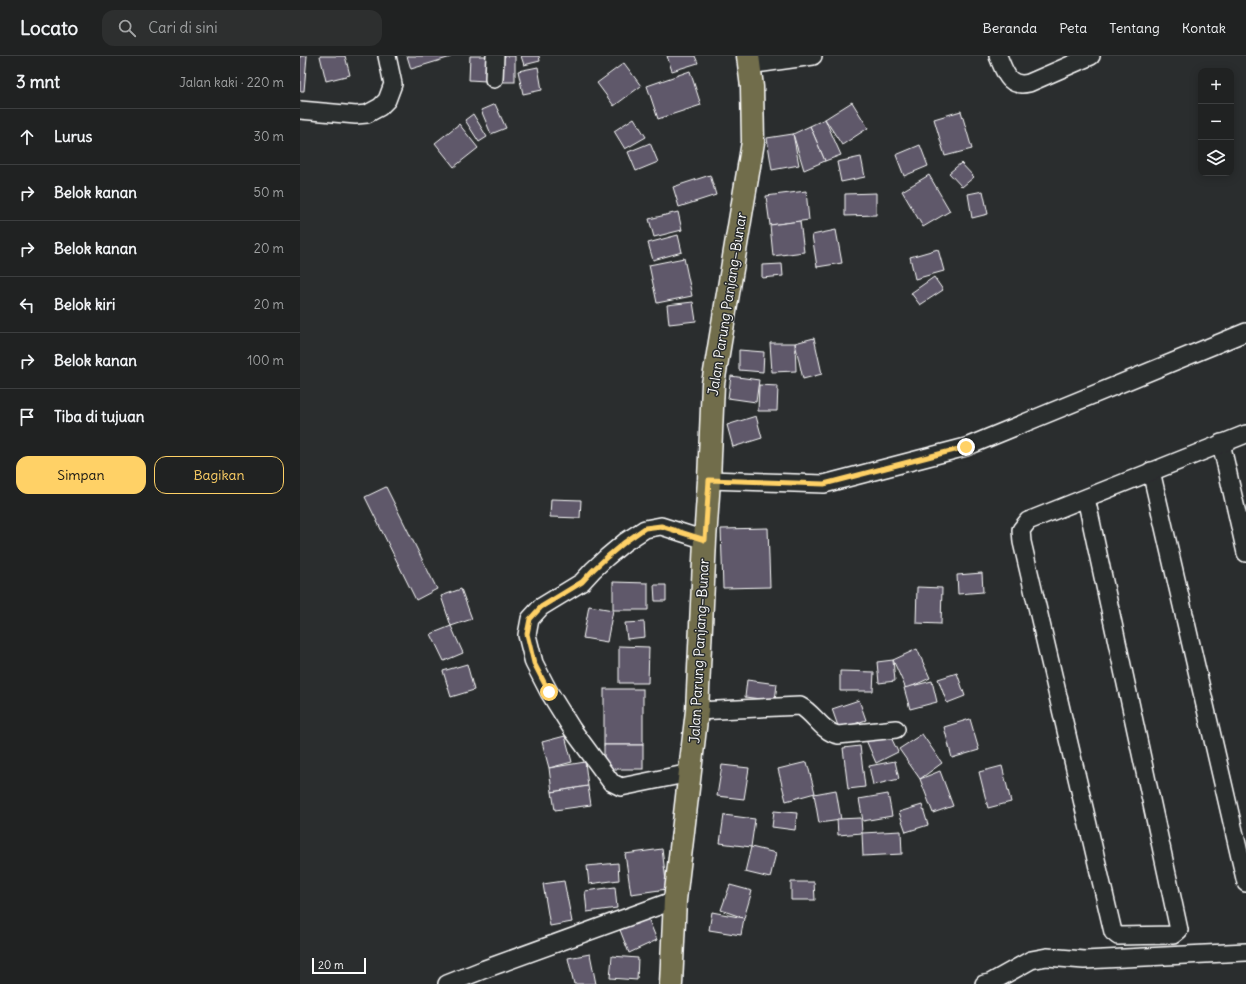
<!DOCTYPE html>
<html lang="id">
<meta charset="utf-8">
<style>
:root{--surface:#202222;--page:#2d2f2f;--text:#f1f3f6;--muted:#a2a4a5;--line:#3d3f40;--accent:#ffd166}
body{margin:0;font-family:Delius,sans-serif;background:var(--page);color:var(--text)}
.controls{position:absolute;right:12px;top:12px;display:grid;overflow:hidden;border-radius:8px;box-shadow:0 2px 10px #0003}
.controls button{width:36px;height:36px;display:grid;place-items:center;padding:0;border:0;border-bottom:1px solid var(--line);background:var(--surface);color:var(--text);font:20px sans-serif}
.scale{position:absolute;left:12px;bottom:10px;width:54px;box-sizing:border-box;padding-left:4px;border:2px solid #fff;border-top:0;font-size:11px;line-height:14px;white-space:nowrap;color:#fff;-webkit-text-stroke:3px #2a2d2e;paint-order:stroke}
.stop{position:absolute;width:12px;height:12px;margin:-9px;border:3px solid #ffd166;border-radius:50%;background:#fff}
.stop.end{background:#ffd166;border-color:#fff;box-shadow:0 1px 4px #0008}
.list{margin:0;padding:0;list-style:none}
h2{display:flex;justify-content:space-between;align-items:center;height:52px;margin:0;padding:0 16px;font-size:17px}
h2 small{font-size:13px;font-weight:400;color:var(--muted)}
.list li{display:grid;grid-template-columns:26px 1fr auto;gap:12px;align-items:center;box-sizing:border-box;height:56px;padding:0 16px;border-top:1px solid var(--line)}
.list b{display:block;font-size:15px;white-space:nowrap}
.list em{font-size:13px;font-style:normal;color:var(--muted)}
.actions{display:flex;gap:8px;padding:12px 16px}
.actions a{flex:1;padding:9px 0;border:1px solid var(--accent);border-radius:12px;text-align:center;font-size:14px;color:var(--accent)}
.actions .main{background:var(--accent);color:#111}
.icon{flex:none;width:22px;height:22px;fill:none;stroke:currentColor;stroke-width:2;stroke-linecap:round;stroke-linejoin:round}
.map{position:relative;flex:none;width:946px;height:928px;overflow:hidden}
header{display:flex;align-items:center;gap:24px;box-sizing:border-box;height:56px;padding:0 20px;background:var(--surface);border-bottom:1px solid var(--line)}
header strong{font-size:19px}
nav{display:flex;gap:22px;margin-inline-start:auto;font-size:14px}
.search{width:280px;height:36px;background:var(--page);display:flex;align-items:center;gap:10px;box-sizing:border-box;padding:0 14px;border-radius:12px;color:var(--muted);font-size:15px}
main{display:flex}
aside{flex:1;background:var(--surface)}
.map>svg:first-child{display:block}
.building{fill:#5e586a;stroke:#fff}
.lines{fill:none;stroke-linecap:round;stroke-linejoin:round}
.minor-casing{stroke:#fff;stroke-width:20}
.major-casing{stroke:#fff;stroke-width:25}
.minor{stroke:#2a2d2e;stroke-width:17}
.major{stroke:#716d4b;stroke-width:22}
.route{stroke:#ffd166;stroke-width:5}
.labels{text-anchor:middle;stroke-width:3;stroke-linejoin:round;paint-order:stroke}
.street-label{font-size:14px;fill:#fff;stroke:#2a2d2e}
</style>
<header>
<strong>Locato</strong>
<div class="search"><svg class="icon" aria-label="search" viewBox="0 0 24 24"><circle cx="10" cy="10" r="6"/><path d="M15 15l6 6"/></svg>Cari di sini</div>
<nav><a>Beranda</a><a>Peta</a><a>Tentang</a><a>Kontak</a></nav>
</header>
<main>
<aside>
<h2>3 mnt<small>Jalan kaki · 220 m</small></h2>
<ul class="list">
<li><svg class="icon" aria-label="ahead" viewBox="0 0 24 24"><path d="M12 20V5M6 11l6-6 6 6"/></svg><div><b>Lurus</b></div><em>30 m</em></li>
<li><svg class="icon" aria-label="right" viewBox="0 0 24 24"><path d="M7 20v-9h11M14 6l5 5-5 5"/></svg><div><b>Belok kanan</b></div><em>50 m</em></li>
<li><svg class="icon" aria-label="right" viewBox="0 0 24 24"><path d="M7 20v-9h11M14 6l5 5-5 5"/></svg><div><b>Belok kanan</b></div><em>20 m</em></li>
<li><svg class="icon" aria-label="left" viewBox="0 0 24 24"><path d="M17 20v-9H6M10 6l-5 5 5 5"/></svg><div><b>Belok kiri</b></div><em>20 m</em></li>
<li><svg class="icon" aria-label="right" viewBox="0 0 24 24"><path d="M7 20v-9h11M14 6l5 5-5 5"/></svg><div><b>Belok kanan</b></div><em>100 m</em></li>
<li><svg class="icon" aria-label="arrive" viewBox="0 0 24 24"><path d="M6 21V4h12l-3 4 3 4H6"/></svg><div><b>Tiba di tujuan</b></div></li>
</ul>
<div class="actions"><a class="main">Simpan</a><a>Bagikan</a></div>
</aside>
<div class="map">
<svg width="946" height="928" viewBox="0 0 946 928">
<rect width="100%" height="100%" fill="#2a2d2e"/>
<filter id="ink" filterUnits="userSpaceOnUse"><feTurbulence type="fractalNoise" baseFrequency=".025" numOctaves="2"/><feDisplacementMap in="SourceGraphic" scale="8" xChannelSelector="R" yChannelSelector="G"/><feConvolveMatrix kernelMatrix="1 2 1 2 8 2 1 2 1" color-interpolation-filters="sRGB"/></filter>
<g filter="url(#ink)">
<!-- building -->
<g class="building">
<polygon points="0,0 7,0 4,35 0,35"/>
<polygon points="20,0 45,0 50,19 26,25"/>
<polygon points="107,0 151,0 151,1 111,13"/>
<polygon points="170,0 187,0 186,25 169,24"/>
<rect x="203" y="0" width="12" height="26"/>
<polygon points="221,0 239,0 240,5 224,9"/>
<polygon points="367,0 395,0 398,7 372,15"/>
<polygon points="324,7 341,30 314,50 297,27"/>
<polygon points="238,11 242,34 223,38 218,15"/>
<polygon points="390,15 401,49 358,63 347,30"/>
<polygon points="552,46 568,72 542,89 525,63"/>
<polygon points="195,48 206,72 191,78 181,54"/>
<polygon points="661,55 672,93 645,100 634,63"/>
<polygon points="173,58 187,81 179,86 165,64"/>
<polygon points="334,62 346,81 325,93 314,75"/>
<polygon points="525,63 541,99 525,105 510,70"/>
<polygon points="159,68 178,92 154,111 135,87"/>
<polygon points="510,70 525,105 504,114 493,78"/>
<polygon points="493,78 499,109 472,114 467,82"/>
<polygon points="350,87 358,106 336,115 328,96"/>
<polygon points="620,89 628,110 604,120 596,99"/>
<polygon points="561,101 565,121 541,126 537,106"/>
<polygon points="661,107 674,121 662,131 649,117"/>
<polygon points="410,119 416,139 379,151 373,131"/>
<polygon points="629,119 650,155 623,171 602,135"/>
<polygon points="506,135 509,164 470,169 466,140"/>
<polygon points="683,135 688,158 672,162 668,138"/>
<polygon points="576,137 576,159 545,160 545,138"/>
<polygon points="378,156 382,174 354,181 349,163"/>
<polygon points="500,165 504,196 473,200 470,169"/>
<polygon points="536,174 542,207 517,211 512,179"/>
<polygon points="378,179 382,196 353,204 348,187"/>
<polygon points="638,193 644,215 615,223 610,201"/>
<polygon points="384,202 392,240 357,247 349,209"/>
<polygon points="482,208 483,220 462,222 462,209"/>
<polygon points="634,221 643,234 620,249 611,237"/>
<polygon points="393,246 396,265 369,268 367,249"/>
<polygon points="514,282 522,318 503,323 495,287"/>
<polygon points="470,287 495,287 496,315 472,316"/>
<polygon points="439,294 464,296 463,316 439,314"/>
<polygon points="431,320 459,324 456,346 428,342"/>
<polygon points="459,329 478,330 477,355 458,355"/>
<polygon points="456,360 462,382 433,391 427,369"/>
<polygon points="86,431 137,533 116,544 65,441"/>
<polygon points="251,443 281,444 280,462 250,461"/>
<polygon points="468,472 470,531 423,532 421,473"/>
<polygon points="682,517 683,536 658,538 657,519"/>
<polygon points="313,526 348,527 348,554 313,554"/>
<polygon points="354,529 366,529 366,545 355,545"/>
<polygon points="617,531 642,532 641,568 616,567"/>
<polygon points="161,533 172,563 151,570 141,540"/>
<polygon points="289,550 313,554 307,586 283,582"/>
<polygon points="344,566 345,581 327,583 325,567"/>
<polygon points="151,570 163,597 144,605 131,578"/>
<polygon points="319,590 349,591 348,627 319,627"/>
<polygon points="617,593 630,622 606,633 593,604"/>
<polygon points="593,604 595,625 579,627 577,606"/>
<polygon points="167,608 174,634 151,641 143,615"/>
<polygon points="540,615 574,616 573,635 540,635"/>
<polygon points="657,617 665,640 647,647 638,623"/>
<polygon points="447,624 477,628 475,645 445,641"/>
<polygon points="632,625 637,646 610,653 604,632"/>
<rect x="304" y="633" width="39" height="56"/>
<polygon points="559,644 566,664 539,673 532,653"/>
<polygon points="670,663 679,694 652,702 644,671"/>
<polygon points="587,673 598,696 576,707 566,684"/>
<polygon points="622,678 642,707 620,723 599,693"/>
<polygon points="265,680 272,706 249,712 242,686"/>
<rect x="304" y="689" width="39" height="24"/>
<polygon points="560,690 565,731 548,733 543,692"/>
<polygon points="595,705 599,723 573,729 569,710"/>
<polygon points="285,706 288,730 252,736 249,712"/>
<polygon points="507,706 515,737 486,745 478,713"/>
<polygon points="422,709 449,712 444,743 417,740"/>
<polygon points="702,710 711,746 688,752 679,716"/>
<polygon points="640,715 653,750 633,757 620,723"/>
<polygon points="288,730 291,749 255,754 252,736"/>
<polygon points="536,734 541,764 519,767 514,738"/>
<polygon points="588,738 592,760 563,765 559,743"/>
<polygon points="622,749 628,769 606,776 599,756"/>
<polygon points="474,755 497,757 495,774 472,771"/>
<polygon points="424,759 455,763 451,791 420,787"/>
<polygon points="561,762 562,777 538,779 537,763"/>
<polygon points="601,775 602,798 563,800 562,777"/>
<polygon points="451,791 476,797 470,822 445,816"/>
<polygon points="362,793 367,833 331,838 325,798"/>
<polygon points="318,807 319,824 289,828 287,810"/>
<polygon points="264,825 272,866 250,870 243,828"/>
<polygon points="491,826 514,826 515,844 491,844"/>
<polygon points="430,829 452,835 444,862 421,854"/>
<polygon points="315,831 317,852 287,856 285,835"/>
<polygon points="412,856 444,862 441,879 409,874"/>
<polygon points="348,862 357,884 329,897 320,874"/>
<polygon points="290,898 296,928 274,928 268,902"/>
<polygon points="312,900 338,902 337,924 310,922"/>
</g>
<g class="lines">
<defs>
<g id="minor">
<path d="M 698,0 C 705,16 708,32 729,27 L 791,0"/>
<polyline points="449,9 513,0"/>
<polyline points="194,23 195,0"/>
<polyline points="0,54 56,59 67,58 80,51 87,44 93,28 87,0"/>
<polyline points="921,387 946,497"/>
<polyline points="851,415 946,827"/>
<polyline points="409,424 524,428 666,391 946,276"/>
<polyline points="786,442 879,874 873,879 818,880 813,876 722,486 721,474 728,465 946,378"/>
<path d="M 397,655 L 500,650 C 514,657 522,676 538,679 L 596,673"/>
<polyline points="390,717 321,731 311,726 272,673 249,636 234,607 227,579 230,563 241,551 282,526 293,514 307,501 325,486 345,473 361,470 405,484"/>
<polyline points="147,928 185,913 375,844"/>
<polyline points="684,928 690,927 731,904 747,901 784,904 946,896"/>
</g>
<polyline id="major" points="371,928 375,844 397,655 405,484 409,424 413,328 453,86 452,31 448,0"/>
</defs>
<!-- minor casing -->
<use href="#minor" class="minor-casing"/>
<!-- major casing -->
<use href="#major" class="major-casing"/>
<!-- minor -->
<use href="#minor" class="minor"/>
<!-- major -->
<use href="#major" class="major"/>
</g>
</g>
<g class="lines" filter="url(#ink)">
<!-- route -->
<polyline class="route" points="249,636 234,607 227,578 230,563 241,551 282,526 293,514 307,501 325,486 345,472 361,470 405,484 409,424 524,428 666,391"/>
</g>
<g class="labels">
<!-- street labels -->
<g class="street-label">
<text transform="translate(427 248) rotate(-81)" y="5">Jalan Parung Panjang–Bunar</text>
<text transform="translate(399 595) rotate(-87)" y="5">Jalan Parung Panjang–Bunar</text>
</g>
</g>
</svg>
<div class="controls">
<button>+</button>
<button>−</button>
<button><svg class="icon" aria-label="layers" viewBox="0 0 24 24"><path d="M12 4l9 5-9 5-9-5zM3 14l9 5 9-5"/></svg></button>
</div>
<div class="scale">20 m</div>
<div class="stop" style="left:249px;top:636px"></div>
<div class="stop end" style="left:666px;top:391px"></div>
</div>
</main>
